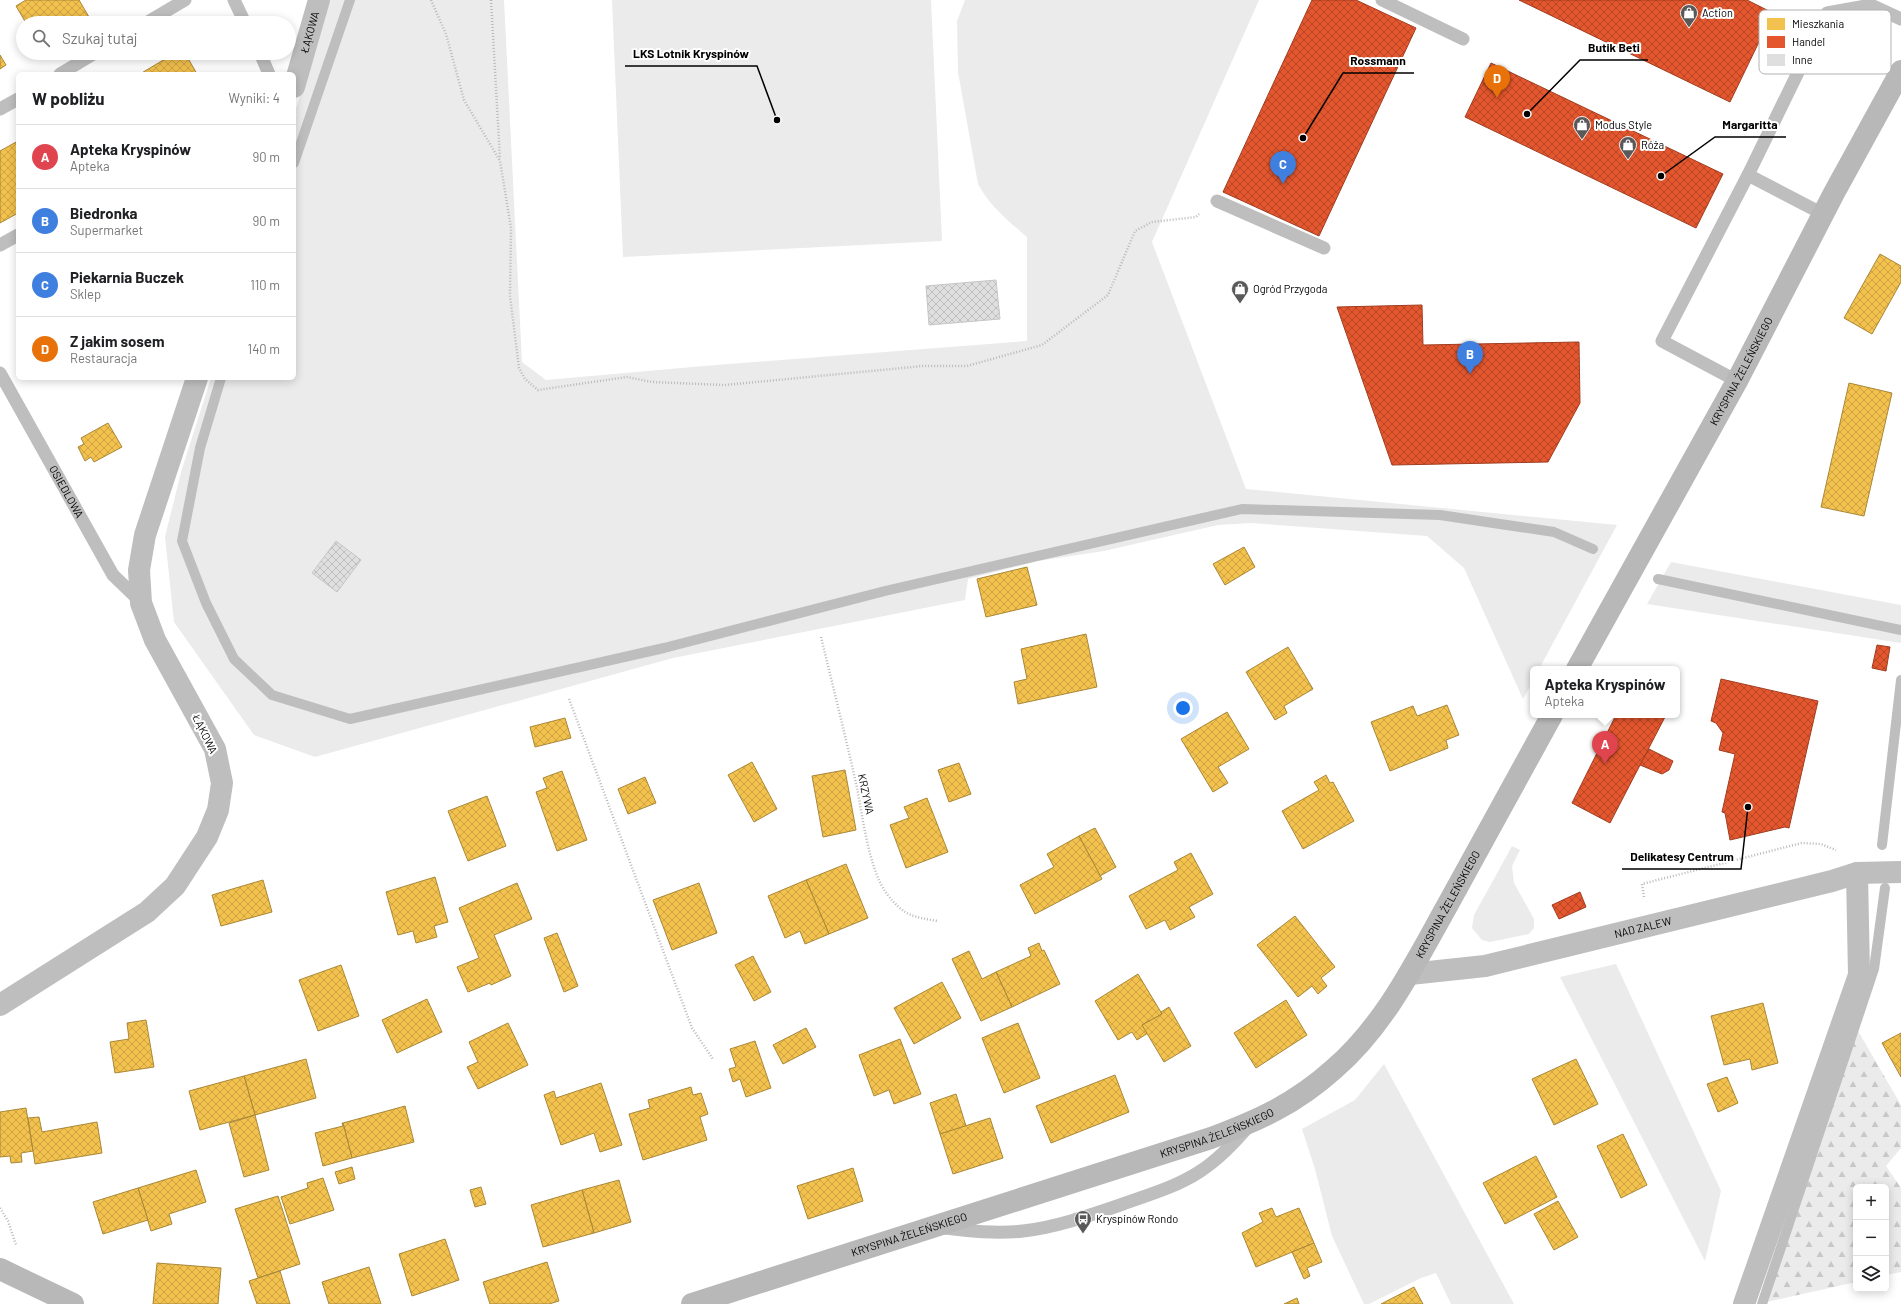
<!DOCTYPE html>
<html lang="pl">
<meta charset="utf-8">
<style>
:root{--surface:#fff;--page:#f2f2f2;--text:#202124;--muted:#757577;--line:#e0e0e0;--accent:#d93025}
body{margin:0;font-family:Barlow,sans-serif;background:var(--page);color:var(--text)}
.controls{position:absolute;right:12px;bottom:12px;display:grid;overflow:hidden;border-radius:6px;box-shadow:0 2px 10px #0003}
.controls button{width:36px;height:36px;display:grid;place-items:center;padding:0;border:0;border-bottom:1px solid var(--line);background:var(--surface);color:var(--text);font:20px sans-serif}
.you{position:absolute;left:1183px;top:708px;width:14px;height:14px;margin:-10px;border:3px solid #fff;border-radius:50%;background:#1a73e8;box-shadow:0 0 0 6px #1a73e833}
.badge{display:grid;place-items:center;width:26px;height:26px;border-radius:50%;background:var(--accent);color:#fff;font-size:13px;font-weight:700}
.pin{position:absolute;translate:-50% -33px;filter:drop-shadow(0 1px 2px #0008)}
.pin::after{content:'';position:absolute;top:21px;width:14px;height:12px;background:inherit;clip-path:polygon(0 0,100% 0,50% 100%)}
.popup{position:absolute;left:1530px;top:666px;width:150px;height:52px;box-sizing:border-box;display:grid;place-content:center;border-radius:6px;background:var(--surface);filter:drop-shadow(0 1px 3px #0005);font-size:13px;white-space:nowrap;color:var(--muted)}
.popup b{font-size:15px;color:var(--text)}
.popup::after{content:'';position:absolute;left:50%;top:100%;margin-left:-8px;border:8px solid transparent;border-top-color:var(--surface)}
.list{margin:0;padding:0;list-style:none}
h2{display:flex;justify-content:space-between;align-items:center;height:52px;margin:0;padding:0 16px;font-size:17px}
h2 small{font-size:13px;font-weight:400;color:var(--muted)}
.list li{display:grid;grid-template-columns:26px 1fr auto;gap:12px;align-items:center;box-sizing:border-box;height:64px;padding:0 16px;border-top:1px solid var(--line)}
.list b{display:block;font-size:15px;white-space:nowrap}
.list p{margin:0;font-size:13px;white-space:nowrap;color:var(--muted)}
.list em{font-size:13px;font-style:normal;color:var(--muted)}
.icon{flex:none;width:22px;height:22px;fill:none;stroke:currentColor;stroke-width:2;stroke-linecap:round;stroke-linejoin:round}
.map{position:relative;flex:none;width:1901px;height:1304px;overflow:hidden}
.search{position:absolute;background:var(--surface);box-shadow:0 2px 10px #0003;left:16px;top:16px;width:280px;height:44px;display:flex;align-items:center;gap:10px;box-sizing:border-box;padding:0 14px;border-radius:22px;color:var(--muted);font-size:15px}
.panel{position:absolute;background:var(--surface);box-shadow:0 2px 10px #0003;left:16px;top:72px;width:280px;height:308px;border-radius:6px}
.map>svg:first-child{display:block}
.green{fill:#ebebeb}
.forest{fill:url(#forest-firs)}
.homes{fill:url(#homes-cross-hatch);stroke:#a98737}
.shops{fill:url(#shops-cross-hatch);stroke:#a03d20}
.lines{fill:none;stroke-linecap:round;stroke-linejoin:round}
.stream{stroke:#bebebe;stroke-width:10}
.building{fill:url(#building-cross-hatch);stroke:#c6c6c6}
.path{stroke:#b9b9b9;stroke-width:2.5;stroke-dasharray:1 2;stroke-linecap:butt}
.lane{stroke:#bebebe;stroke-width:13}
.street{stroke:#bebebe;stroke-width:22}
.secondary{stroke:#b8b8b8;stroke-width:22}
.labels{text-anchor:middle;stroke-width:4;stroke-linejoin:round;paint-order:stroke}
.poi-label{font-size:11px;fill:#000;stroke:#fff;text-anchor:start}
.street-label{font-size:11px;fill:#000;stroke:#fff}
.key{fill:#fff;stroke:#b2b2b2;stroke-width:1}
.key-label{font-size:11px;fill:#000}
.leader{fill:none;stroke:#000;stroke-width:1.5}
.callout-dot{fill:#000;stroke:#fff;stroke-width:1.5}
.callout-label{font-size:12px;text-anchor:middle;font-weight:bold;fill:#000;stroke:#fff;stroke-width:4;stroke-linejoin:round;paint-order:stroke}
</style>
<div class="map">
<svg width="1901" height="1304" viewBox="0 0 1901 1304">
<defs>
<pattern id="forest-firs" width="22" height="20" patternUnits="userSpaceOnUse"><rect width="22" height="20" fill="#ebebeb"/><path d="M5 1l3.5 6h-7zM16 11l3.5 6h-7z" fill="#c8c8c8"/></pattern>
<pattern id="homes-cross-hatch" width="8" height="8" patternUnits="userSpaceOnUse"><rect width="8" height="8" fill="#f2c14e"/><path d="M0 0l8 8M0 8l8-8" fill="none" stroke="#cea442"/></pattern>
<pattern id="shops-cross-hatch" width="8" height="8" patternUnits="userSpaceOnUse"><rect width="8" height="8" fill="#e4572e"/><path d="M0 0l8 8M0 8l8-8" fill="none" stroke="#b64625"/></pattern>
<pattern id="building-cross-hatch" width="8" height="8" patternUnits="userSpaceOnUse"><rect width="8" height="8" fill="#dfdfdf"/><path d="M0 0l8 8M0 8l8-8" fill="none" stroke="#bebebe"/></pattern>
</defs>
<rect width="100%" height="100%" fill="#fff"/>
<!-- green -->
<g class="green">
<path d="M 330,0 L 504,0 L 522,362 L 546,380 L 704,366 L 1027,341 L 1027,237 C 1007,220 990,206 978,184 L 958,72 L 957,21 L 965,0 L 1259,0 L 1152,242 L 1246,489 L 1617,525 L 1539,669 L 1533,669 L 1533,681 L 1523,699 L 1464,568 L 1427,536 L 1251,523 L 1218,525 L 1104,551 L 1038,561 L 968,579 L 965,600 L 673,658 L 315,757 L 254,735 L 174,622 L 165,537 L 181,472 L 211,378 L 294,378 L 294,115 Z"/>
<polygon points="612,0 931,0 942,241 623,257"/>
<polygon points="1671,562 1901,605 1901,643 1647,604"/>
<polygon points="1512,846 1520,850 1512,866 1514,883 1534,919 1534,928 1529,934 1490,942 1482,940 1472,928 1474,915"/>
<polygon points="1616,964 1721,1191 1705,1261 1560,977"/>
<polygon points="1384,1064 1514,1304 1451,1304 1436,1273 1421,1278 1369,1304 1364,1304 1332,1236 1315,1169 1302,1129 1355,1100"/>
</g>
<!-- forest -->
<polygon class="forest" points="1854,1024 1901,1105 1901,1148 1886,1166 1901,1188 1901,1272 1886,1275 1886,1187 1856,1187 1856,1282 1758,1304"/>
<!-- homes -->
<g class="homes">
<polygon points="26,0 79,0 89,17 79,23 26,23 16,6"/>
<polygon points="175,53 185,53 197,74 140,74"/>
<polygon points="0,55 6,65 0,69"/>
<polygon points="18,141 18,213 0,223 0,151"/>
<polygon points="1880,254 1901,266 1901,282 1872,334 1844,318"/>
<polygon points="1849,383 1892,393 1864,516 1821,507"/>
<polygon points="108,423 122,447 94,462 91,457 85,461 78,447 84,444 81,438"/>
<polygon points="1244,547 1255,567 1225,585 1213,564"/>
<polygon points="1027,567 1037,605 986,617 977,579"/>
<polygon points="1086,634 1097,687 1018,704 1014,682 1027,679 1021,649"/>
<polygon points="1288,647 1313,689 1284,706 1287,713 1275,720 1246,672"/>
<polygon points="1447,705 1459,735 1446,740 1448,748 1390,771 1371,722 1413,706 1417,716"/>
<polygon points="1227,712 1249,749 1218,767 1228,783 1213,792 1181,739"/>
<polygon points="565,718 571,738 535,747 530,727"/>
<polygon points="752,762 777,809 754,822 728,775"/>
<polygon points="959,763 971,794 949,802 938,770"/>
<polygon points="845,770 856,830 823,837 812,776"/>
<polygon points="562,771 587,840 557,851 536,792 547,788 543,778"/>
<polygon points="1326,775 1330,783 1333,782 1354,821 1303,849 1282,811 1319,790 1314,782"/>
<polygon points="645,777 656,803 628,814 618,789"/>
<polygon points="487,796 506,846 468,861 448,811"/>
<polygon points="927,798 948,852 906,868 890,825 909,818 904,807"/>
<polygon points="1095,828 1116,867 1100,876 1079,836"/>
<polygon points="1079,836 1102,879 1035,914 1020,885 1054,867 1047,854"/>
<polygon points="1191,853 1213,894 1189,907 1195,917 1170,930 1165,920 1146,929 1129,896 1178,870 1174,862"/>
<polygon points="846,864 868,918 829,934 806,880"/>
<polygon points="435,877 448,922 434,926 437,937 416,943 413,931 398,935 386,892"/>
<polygon points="263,880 272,912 221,926 212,895"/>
<polygon points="806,880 829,934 805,944 800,931 785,938 768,896"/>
<polygon points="517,883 532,919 494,935 511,976 491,985 490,983 468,992 457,967 479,958 459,908"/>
<polygon points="699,883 717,933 672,950 653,900"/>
<polygon points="1295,916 1335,967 1321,978 1327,986 1318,994 1312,986 1298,997 1257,945"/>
<polygon points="557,933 578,986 564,992 544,938"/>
<polygon points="1039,943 1042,951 1044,950 1060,984 1012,1007 996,972 1031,956 1028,948"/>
<polygon points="969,951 982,979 996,972 1012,1007 981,1021 952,959"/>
<polygon points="753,956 771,992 754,1001 735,965"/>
<polygon points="341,965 359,1016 318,1031 299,980"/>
<polygon points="1138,974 1162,1014 1142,1025 1148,1033 1137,1040 1132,1032 1118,1040 1095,1001"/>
<polygon points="942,982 961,1018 914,1044 894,1008"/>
<polygon points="427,999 442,1032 397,1053 382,1020"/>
<polygon points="1286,1000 1307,1035 1256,1068 1234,1033"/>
<polygon points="1763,1003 1778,1063 1752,1070 1750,1059 1724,1065 1711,1016"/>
<polygon points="1169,1007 1191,1046 1164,1062 1142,1025 1162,1014 1161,1012"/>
<polygon points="146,1020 154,1067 115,1073 110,1042 129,1039 127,1023"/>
<polygon points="508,1023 528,1065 478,1089 467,1067 478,1062 469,1042"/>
<polygon points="1018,1023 1040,1078 1004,1093 982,1038"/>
<polygon points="806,1028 816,1047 783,1064 773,1045"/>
<polygon points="1901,1033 1901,1077 1882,1043"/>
<polygon points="900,1039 921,1094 894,1104 889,1090 874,1096 859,1055"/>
<polygon points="755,1041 771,1088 746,1097 740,1079 733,1082 729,1069 736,1067 730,1049"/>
<polygon points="306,1059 316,1098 255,1115 244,1076"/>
<polygon points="1576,1059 1598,1104 1554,1125 1532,1079"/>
<polygon points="1115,1075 1129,1112 1051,1143 1036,1106"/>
<polygon points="244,1076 255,1115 200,1130 189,1091"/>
<polygon points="1727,1077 1738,1103 1718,1112 1707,1084"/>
<polygon points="601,1083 622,1145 600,1152 594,1133 561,1145 544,1095 554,1091 556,1098"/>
<polygon points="691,1087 693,1095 701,1093 708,1114 700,1117 707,1140 643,1160 629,1114 650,1108 648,1100"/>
<polygon points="956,1094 966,1126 940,1134 930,1103"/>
<polygon points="405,1106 414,1142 352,1158 343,1123"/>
<polygon points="26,1108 33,1151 21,1153 22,1162 11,1163 10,1156 0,1157 0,1112"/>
<polygon points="255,1115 269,1170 244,1177 229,1123"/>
<polygon points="39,1117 42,1132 97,1122 102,1153 35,1164 28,1118"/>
<polygon points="990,1118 1003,1158 953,1174 940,1134"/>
<polygon points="342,1123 343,1123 352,1158 323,1166 315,1133 343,1126"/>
<polygon points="1623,1134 1647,1185 1621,1198 1597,1146"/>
<polygon points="1536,1156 1557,1197 1505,1224 1483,1183"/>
<polygon points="352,1167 355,1179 339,1184 335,1172"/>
<polygon points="853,1168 863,1201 808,1219 797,1186"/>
<polygon points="196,1170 206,1202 169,1214 172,1224 151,1231 138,1188"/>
<polygon points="323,1178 334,1210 290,1224 281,1197 308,1188 307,1183"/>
<polygon points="619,1180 631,1222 594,1233 582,1190"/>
<polygon points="481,1187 486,1204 475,1207 470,1190"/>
<polygon points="138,1188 148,1220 103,1234 93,1202"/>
<polygon points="582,1190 594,1233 543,1247 531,1205"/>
<polygon points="278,1196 300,1264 258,1278 235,1209"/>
<polygon points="1558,1201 1578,1237 1554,1250 1534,1214"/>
<polygon points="1272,1208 1276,1217 1299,1208 1314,1243 1256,1267 1242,1233 1263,1222 1259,1213"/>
<polygon points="445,1239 459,1280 412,1296 399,1254"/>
<polygon points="1314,1243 1322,1262 1307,1268 1310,1276 1304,1279 1292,1252"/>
<polygon points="547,1262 559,1301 549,1304 490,1304 483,1282"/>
<polygon points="157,1263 221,1268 218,1304 153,1304"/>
<polygon points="369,1267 381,1304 329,1304 322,1282"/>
<polygon points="280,1271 290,1304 257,1304 249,1281"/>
<polygon points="1414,1287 1423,1304 1381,1304"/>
<polygon points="1297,1298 1299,1304 1284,1304"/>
</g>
<!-- shops -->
<g class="shops">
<polygon points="1312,0 1356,0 1416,28 1319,236 1223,192"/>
<polygon points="1519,0 1747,0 1773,13 1730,102"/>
<polygon points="1491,63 1723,174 1696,228 1465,117"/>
<polygon points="1422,305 1423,345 1579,342 1580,403 1548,462 1392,465 1337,307"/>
<polygon points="1877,645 1890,647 1886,671 1872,668"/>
<polygon points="1721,679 1818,701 1789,828 1785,827 1730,840 1725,813 1722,812 1735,754 1719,750 1723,733 1716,723 1711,721"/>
<polygon points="1616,715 1666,715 1610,823 1572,803"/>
<polygon points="1649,749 1673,761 1669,770 1662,774 1640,765"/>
<polygon points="1580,892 1586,907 1559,919 1552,905"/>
</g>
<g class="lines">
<!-- stream -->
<g class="stream">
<polyline points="294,163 350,0"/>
<polyline points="221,378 200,448 182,541 206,603 234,659 272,695 350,719 664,648 885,591 1242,509 1440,515 1554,532 1593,549"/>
<polyline points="1658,579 1901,630"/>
<polyline points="1882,845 1901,680"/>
<polyline points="1762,1304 1874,969 1885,888"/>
</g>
</g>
<!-- building -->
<g class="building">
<polygon points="996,280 1000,319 929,325 926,286"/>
<polygon points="336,541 361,560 337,592 312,573"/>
</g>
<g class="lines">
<!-- path -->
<g class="path">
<polyline points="431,0 446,34 464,100 500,161 511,228 510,296 519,368 525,379 538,390 627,377 652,382 725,385 923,366 967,366 1042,345 1108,295 1135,231 1152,222 1196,217 1199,214"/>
<polyline points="491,0 500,159"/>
<path d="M 821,637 C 833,687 846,738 857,788 C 863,818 869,870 887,894 C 903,915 912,917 938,921"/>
<polyline points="569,699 692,1028 713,1059"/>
<polyline points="1644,897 1642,884 1802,843 1821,844 1836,850"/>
<polyline points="0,1208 8,1221 16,1245"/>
</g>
<!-- lane -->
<g class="lane">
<polyline points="234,0 245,23"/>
<polyline points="1382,0 1463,39"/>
<polyline points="146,23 185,0"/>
<polyline points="260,53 269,74"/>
<polyline points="60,74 95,53"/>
<polyline points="0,109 18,99"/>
<polyline points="1748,175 1823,214"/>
<polyline points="1217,201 1324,248"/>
<polyline points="0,245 18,235"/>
<path id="s1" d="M 0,373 L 113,575 L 141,602"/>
<polyline points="1737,381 1662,341 1748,175 1827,13 1871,5 1901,19"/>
<path d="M 944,1228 C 970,1231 996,1234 1023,1231 C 1057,1227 1091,1215 1123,1204 C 1148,1195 1176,1187 1199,1172 C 1218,1160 1233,1144 1248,1127"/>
</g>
<!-- street -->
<g class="street">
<path id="s2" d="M 294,87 L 319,0"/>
<path id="s3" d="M 1410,974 L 1485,966 L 1832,881 L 1857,873 L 1901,872"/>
<polyline points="0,1005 147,912 175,886 207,837 218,810 222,783 215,749 155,640 141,603 139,570 145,535 197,378"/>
<polyline points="1744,1304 1859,975 1857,873"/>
</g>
<!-- secondary -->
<g class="secondary">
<path id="s4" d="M 1577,669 L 1737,381 L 1834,193 L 1901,71"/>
<polyline points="0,1269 73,1304"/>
<path id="s5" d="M 692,1304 L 1211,1138 C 1259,1120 1295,1104 1334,1069 C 1385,1025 1415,963 1447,906 C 1482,842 1517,779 1552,715"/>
</g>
</g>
<!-- icons -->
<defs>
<symbol id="shop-pin" viewBox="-11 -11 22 30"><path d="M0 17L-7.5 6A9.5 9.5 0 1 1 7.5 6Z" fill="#595959" stroke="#fff"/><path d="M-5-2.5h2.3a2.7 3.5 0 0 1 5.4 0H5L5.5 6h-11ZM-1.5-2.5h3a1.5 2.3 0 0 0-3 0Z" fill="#fff"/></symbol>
<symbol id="bus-pin" viewBox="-11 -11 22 30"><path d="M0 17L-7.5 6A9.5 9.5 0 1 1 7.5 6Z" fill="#595959" stroke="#fff"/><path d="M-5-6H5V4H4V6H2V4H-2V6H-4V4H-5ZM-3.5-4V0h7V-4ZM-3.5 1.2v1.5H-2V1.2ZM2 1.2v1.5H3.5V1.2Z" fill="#fff"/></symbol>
</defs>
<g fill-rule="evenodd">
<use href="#shop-pin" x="1679" y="3" width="20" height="27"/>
<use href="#shop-pin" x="1572" y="115" width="20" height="27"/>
<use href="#shop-pin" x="1618" y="135" width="20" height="27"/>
<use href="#shop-pin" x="1230" y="279" width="20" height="27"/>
<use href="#bus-pin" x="1073" y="1209" width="20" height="27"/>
</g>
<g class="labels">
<!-- poi labels -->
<g class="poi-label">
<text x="1702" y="17">Action</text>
<text x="1595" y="129">Modus Style</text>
<text x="1641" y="149">Róża</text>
<text x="1253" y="293">Ogród Przygoda</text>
<text x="1096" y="1223">Kryspinów Rondo</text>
</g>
<!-- street labels -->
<g class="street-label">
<text dy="4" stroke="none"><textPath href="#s2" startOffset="57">ŁĄKOWA</textPath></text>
<text dy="4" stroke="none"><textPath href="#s4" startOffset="340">KRYSPINA ŻELEŃSKIEGO</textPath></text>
<text dy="4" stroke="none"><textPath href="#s1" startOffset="136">OSIEDLOWA</textPath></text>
<text transform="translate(205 734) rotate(64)" y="4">ŁĄKOWA</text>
<text transform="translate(866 794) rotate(78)" y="4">KRZYWA</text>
<text dy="4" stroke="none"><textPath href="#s5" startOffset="888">KRYSPINA ŻELEŃSKIEGO</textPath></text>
<text dy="4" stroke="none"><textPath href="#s3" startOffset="238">NAD ZALEW</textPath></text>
<text dy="4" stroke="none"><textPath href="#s5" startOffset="552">KRYSPINA ŻELEŃSKIEGO</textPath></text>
<text dy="4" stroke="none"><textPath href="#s5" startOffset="228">KRYSPINA ŻELEŃSKIEGO</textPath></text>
</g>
</g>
<!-- legend -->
<rect x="1759" y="10" width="132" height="64" rx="6" class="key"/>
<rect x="1767" y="18" width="18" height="12" fill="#f2c14e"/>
<rect x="1767" y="36" width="18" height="12" fill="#e4572e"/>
<rect x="1767" y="54" width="18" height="12" fill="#dfdfdf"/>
<g class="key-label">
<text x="1792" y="28">Mieszkania</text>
<text x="1792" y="46">Handel</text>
<text x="1792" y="64">Inne</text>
</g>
<!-- callouts -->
<path class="leader" d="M1527 114L1580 60H1648M777 120L757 66H625M1303 138L1343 73H1414M1661 176L1715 137H1786M1748 807L1741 869H1622"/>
<g class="callout-dot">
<circle cx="1527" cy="114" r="4"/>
<circle cx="777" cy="120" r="4"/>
<circle cx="1303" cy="138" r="4"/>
<circle cx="1661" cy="176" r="4"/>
<circle cx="1748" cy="807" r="4"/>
</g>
<g class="callout-label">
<text x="1614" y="52">Butik Beti</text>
<text x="691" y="58">LKS Lotnik Kryspinów</text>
<text x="1378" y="65">Rossmann</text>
<text x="1750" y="129">Margaritta</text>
<text x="1682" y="861">Delikatesy Centrum</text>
</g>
</svg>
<div class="controls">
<button>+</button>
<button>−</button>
<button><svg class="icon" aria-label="layers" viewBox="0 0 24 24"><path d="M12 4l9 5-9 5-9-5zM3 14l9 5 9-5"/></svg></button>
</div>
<div class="you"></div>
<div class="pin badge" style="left:1605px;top:764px;background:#e0444e">A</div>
<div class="popup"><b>Apteka Kryspinów</b>Apteka</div>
<div class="pin badge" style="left:1470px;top:374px;background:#3f7fe0">B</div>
<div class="pin badge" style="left:1283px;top:184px;background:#3f7fe0">C</div>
<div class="pin badge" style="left:1497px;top:98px;background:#e8710a">D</div>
<div class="search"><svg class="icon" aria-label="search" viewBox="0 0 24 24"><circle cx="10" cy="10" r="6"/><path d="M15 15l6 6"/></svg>Szukaj tutaj</div>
<section class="panel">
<h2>W pobliżu<small>Wyniki: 4</small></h2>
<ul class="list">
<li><span class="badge" style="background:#e0444e">A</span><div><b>Apteka Kryspinów</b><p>Apteka</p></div><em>90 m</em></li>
<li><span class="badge" style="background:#3f7fe0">B</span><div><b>Biedronka</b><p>Supermarket</p></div><em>90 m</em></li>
<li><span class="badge" style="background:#3f7fe0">C</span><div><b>Piekarnia Buczek</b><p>Sklep</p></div><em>110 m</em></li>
<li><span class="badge" style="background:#e8710a">D</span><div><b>Z jakim sosem</b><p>Restauracja</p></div><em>140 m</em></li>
</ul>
</section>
</div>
